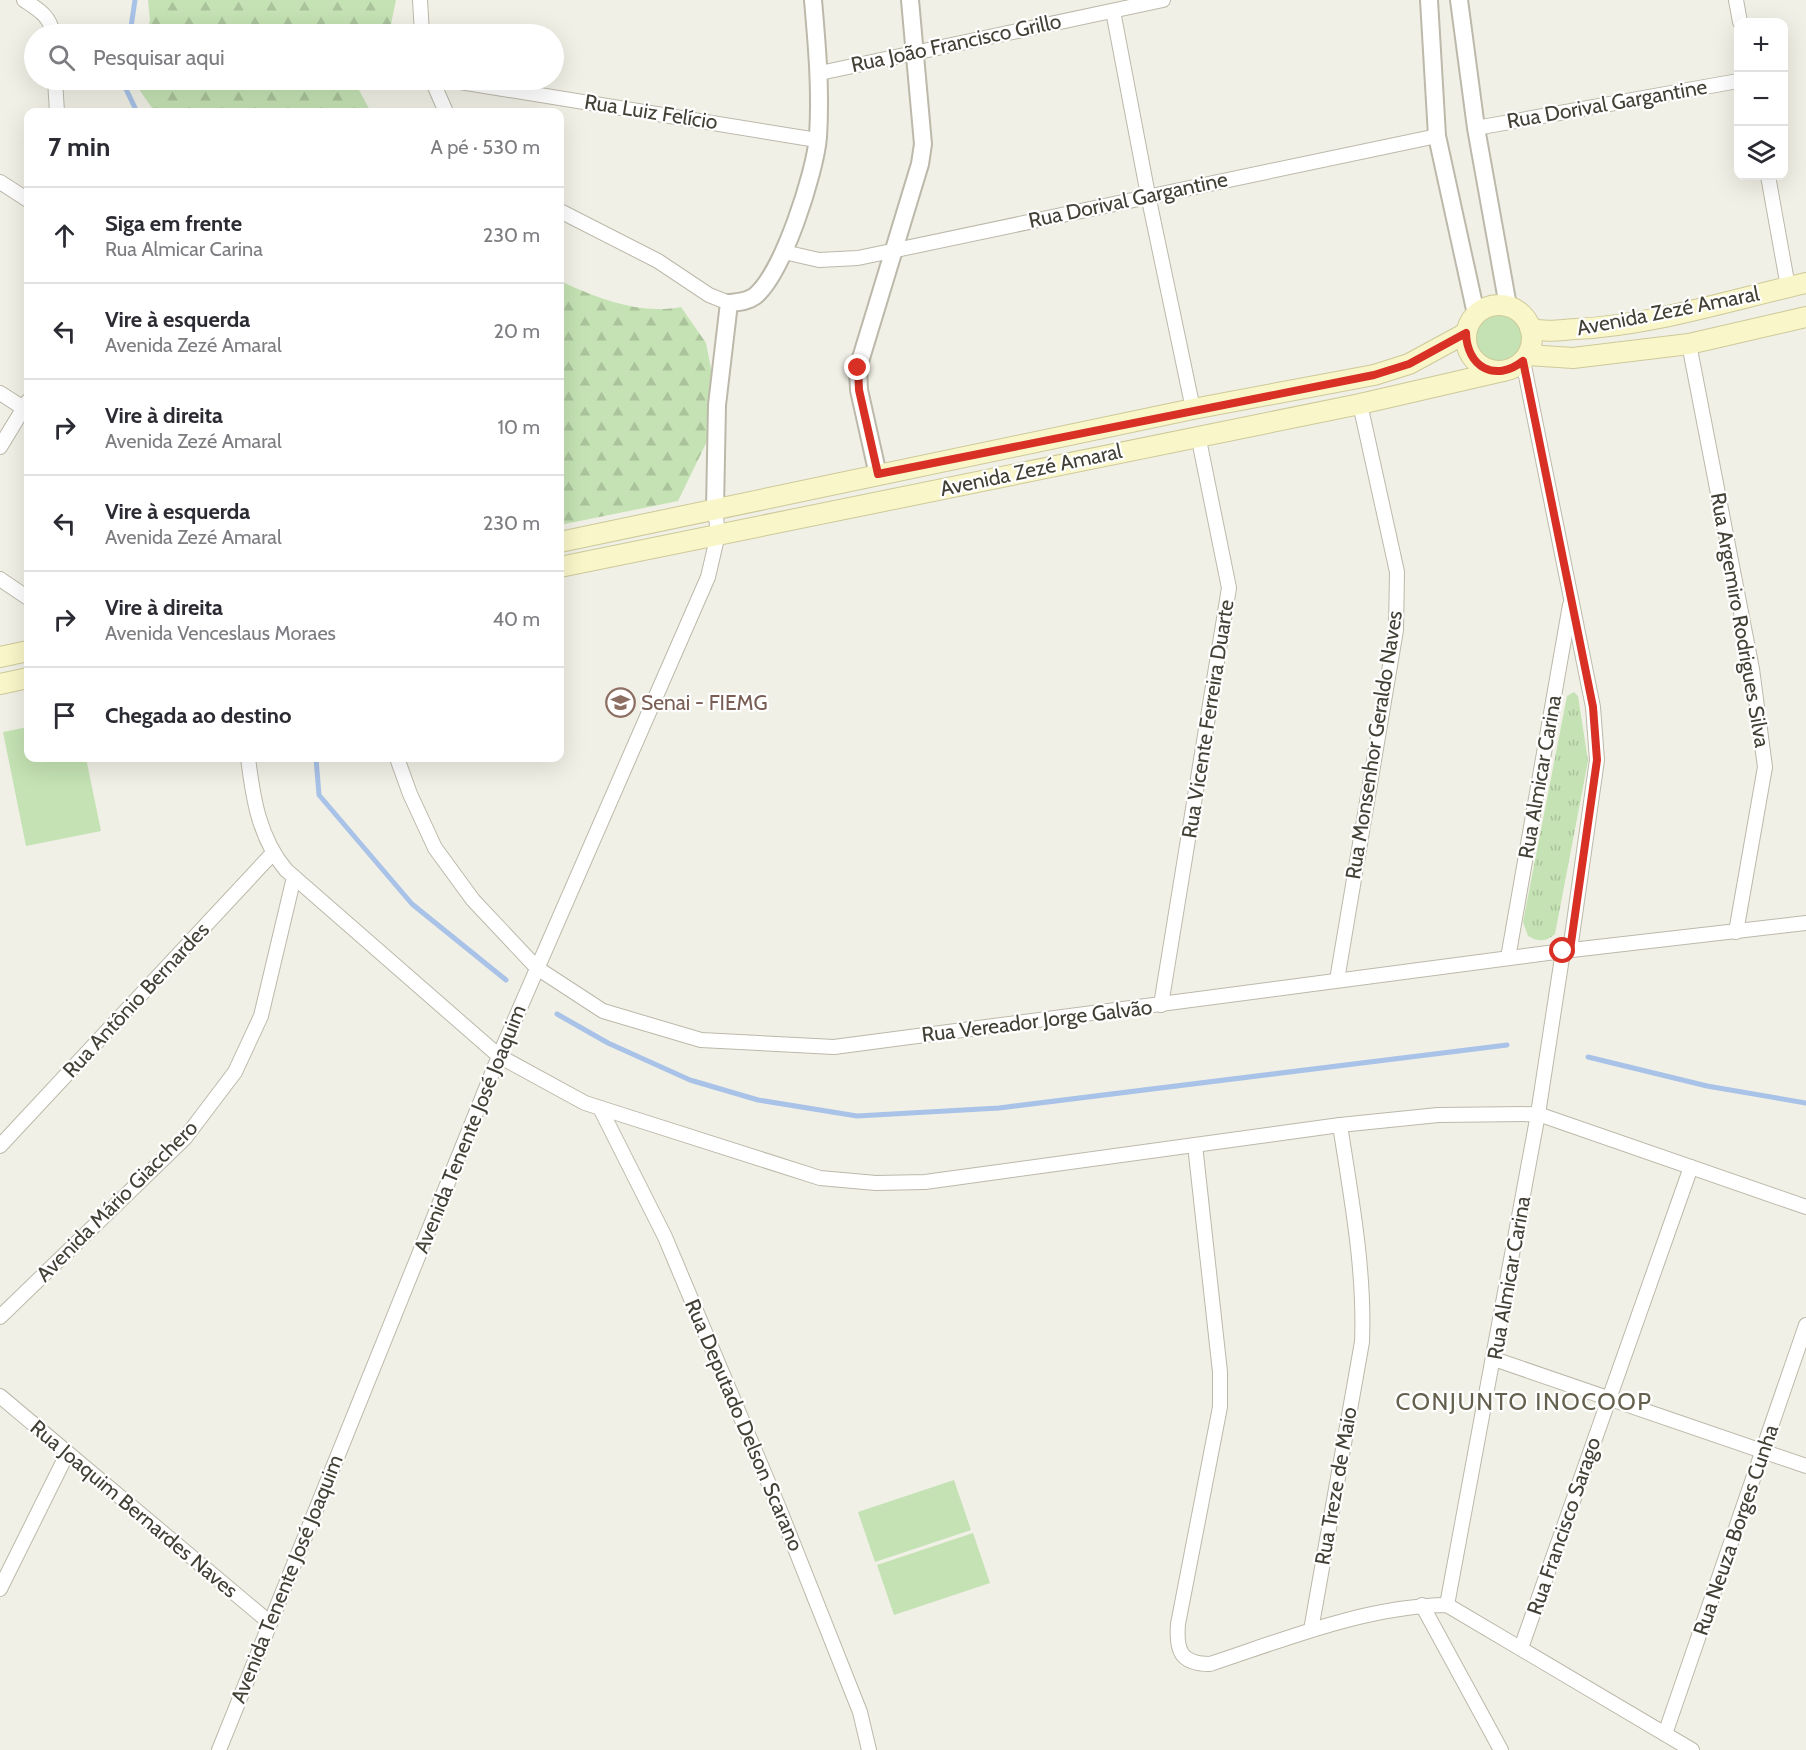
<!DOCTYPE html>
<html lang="pt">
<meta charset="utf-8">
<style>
:root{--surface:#fff;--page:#f2f2f3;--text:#2b2b33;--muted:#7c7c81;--line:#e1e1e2}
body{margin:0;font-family:Cabin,sans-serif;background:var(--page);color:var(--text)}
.controls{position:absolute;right:18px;top:18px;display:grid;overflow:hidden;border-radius:12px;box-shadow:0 6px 24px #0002}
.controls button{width:54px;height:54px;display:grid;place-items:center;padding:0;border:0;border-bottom:2px solid var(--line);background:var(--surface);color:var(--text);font:30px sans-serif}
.stop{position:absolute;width:18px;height:18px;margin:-14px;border:4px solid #d93025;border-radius:50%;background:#fff}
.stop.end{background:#d93025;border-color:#fff;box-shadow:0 2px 6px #0008}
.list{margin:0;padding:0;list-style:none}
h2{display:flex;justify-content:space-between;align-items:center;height:78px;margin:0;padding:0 24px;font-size:26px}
h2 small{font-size:20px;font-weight:400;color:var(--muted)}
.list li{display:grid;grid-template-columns:39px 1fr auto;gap:18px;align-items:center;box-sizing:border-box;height:96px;padding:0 24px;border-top:2px solid var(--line)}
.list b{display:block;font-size:22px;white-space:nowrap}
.list p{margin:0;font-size:20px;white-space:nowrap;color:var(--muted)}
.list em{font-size:20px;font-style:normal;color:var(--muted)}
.icon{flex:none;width:33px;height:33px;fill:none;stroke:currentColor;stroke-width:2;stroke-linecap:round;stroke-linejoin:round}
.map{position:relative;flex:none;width:1806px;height:1750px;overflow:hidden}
.search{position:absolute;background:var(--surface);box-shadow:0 6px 24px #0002;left:24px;top:24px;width:540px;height:66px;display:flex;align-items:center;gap:15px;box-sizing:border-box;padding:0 21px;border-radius:33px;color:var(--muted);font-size:22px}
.panel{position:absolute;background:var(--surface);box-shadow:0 6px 24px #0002;left:24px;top:108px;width:540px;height:654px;border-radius:12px}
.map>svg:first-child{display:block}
.grass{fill:#c4e2b3}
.forest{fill:url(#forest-firs)}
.park{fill:url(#park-tufts)}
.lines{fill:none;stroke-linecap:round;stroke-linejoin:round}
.stream{stroke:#a8c2e8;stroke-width:5}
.minor-casing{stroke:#bcb9aa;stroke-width:16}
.tertiary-casing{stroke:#bcb9aa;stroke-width:20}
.secondary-casing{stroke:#cdc99a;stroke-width:22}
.minor{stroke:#fff;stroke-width:14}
.tertiary{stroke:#fff;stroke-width:16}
.secondary{stroke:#f9f6c9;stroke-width:20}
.route{stroke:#d93025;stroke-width:8}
.labels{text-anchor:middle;stroke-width:4.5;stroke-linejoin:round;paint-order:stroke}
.street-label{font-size:21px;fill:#434136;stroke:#fff}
.education-label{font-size:21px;fill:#785e54;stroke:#fff;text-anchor:start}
.quarter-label{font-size:24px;letter-spacing:1.5px;fill:#65604e;stroke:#fff}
</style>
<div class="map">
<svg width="1806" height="1750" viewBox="0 0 1806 1750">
<defs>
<pattern id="forest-firs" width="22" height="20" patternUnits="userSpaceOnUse" patternTransform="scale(1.5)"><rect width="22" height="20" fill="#c4e2b3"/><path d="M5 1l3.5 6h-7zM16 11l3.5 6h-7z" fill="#aac39b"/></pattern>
<pattern id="park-tufts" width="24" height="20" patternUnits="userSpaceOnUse" patternTransform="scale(1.5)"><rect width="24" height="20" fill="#c4e2b3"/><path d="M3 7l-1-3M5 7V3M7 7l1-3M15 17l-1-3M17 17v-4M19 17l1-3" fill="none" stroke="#aac39b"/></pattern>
</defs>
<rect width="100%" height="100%" fill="#f1f0e6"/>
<!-- grass -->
<g class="grass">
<circle cx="1499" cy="337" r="29"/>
<polygon points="28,727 28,758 86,758 101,831 26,846 3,732"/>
<polygon points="954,1480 971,1530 875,1562 858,1512"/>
<polygon points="973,1533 990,1583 894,1615 877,1565"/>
</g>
<!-- forest -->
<g class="forest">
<polygon points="148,0 396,0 389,34 146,34 150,20"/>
<polygon points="139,80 358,80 355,83 371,112 155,112 138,88"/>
<path d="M 560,281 C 597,298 639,315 681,307 L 706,343 L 713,379 L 712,431 L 678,501 L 560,525 Z"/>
</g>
<!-- park -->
<path class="park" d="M 1574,692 L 1578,696 L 1588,761 L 1555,934 C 1546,942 1538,942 1528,936 L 1523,922 L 1567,696 Z"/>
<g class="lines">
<!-- stream -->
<g class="stream">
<polyline points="130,34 135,0"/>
<polyline points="125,80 124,85 137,112"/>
<polyline points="316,758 319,795 412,904 506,980"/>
<polyline points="557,1014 608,1043 690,1080 758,1100 857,1116 999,1108 1507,1045"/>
<polyline points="1588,1057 1707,1086 1806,1103"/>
</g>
<defs>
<g id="minor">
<path d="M 24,0 C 39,10 50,16 53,34"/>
<polyline points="420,0 422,34"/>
<polyline points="1736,0 1740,22"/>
<polyline points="1113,11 1148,195 1193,409"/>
<polyline points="820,73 1163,0"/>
<polyline points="55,80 57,112"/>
<polyline points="432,80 446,112"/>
<polyline points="448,80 817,140"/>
<polyline points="1476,128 1738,81"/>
<polyline points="1768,176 1788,287"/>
<polyline points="0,182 28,200"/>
<polyline points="560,211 658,261 709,295 729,303"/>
<polyline points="784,252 819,260 858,258 1437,136"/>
<polyline points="1689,344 1752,669 1765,767 1736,932"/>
<polyline points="1523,361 1593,707 1597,760 1570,950"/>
<polyline points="0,393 28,411"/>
<polyline points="0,447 28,401"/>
<polyline points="0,579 28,598"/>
<path d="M 248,758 C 253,798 259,838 286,870 L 499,1056 L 585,1103 L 820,1178 L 876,1183 L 925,1182 L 1340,1125 L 1438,1115 L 1538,1114 L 1806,1207"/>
<polyline points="397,758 410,794 435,848 473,900 537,968 603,1011 701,1040 834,1047 1563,951 1806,923"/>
<polyline points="1508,958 1570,605"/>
<polyline points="1337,980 1396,630 1397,572 1360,404"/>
<polyline points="1161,1005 1229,588 1198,435"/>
<polyline points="600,1108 665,1237 779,1508 860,1712 869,1750"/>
<path d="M 1195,1145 L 1220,1372 L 1220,1407 L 1178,1624 C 1176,1650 1180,1664 1210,1664 C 1286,1639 1366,1606 1447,1605 L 1692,1750"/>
<polyline points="0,1146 272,854"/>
<polyline points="0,1317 185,1138 235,1072 261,1016 294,877"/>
<polyline points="1494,1359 1806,1466"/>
<polyline points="0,1396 269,1622"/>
<polyline points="0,1589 67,1454"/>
<polyline points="1422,1605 1501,1750"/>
<polyline points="1447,1605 1538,1114 1563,951"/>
<path d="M 1311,1630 L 1362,1342 C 1365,1269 1351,1197 1340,1125"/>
<polyline points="1521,1648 1691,1167"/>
<polyline points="1665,1734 1806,1325"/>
<polyline points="219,1750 499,1056 708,577 718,534 715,509"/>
</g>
<g id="tertiary">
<polyline points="1429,0 1437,136 1476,314"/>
<polyline points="1459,0 1476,128 1508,306"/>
<polyline points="878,475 859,390 858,368 920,164 923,144 910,0"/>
<path d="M 715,509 L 717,405 L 729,303 C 738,302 747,302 755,296 C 783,273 815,173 818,137 C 821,90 817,46 813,0"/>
</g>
<g id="secondary">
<circle cx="1499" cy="338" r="33"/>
<path d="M 1530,328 C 1546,333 1560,330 1576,329 C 1654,325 1730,300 1806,283"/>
<polyline points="1528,355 1573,358 1689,344 1806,317"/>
<polyline points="560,542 1193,409 1374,375 1409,364 1466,333"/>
<polyline points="560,567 1360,404 1503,371"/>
<polyline points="0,657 28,651"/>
<polyline points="0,684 28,678"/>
</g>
</defs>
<!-- minor casing -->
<use href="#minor" class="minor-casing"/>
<!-- tertiary casing -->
<use href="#tertiary" class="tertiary-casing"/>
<!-- secondary casing -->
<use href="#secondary" class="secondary-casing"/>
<!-- minor -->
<use href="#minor" class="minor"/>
<!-- tertiary -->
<use href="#tertiary" class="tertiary"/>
<!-- secondary -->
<use href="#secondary" class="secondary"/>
</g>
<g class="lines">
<!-- route -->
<path class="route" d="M 858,368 L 859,390 L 878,474 L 1374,375 L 1409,364 L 1466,333 C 1467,367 1495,383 1523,361 L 1593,707 L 1597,760 L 1570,950 L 1563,951"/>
</g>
<!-- icons -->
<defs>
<symbol id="school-ring" viewBox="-11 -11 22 22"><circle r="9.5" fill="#fff" stroke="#8d6e63" stroke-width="1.5"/><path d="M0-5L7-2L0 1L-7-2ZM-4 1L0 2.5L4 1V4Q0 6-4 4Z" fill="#8d6e63"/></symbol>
</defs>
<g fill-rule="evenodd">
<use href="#school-ring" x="604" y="686" width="33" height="33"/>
</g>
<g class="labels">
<!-- street labels -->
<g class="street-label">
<text transform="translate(956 43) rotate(-12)" y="7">Rua João Francisco Grillo</text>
<text transform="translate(1607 104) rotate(-10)" y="7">Rua Dorival Gargantine</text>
<text transform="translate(651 112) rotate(9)" y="7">Rua Luiz Felício</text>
<text transform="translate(1128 200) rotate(-12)" y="7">Rua Dorival Gargantine</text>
<text transform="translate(1668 311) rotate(-11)" y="7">Avenida Zezé Amaral</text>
<text transform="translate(1031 470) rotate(-12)" y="7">Avenida Zezé Amaral</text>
<text transform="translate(1740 620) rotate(80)" y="7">Rua Argemiro Rodrigues Silva</text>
<text transform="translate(1208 719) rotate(-81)" y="7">Rua Vicente Ferreira Duarte</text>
<text transform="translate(1374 745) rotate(-81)" y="7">Rua Monsenhor Geraldo Naves</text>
<text transform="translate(1540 777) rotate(-80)" y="7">Rua Almicar Carina</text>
<text transform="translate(136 1000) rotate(-47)" y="7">Rua Antônio Bernardes</text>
<text transform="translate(1037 1021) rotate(-7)" y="7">Rua Vereador Jorge Galvão</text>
<text transform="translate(470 1129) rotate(-68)" y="7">Avenida Tenente José Joaquim</text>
<text transform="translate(117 1201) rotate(-45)" y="7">Avenida Mário Giacchero</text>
<text transform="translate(1509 1278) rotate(-80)" y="7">Rua Almicar Carina</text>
<text transform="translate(744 1425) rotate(67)" y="7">Rua Deputado Delson Scarano</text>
<text transform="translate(1336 1486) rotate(-80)" y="7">Rua Treze de Maio</text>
<text transform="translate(134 1509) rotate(40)" y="7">Rua Joaquim Bernardes Naves</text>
<text transform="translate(1564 1526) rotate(-71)" y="7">Rua Francisco Sarago</text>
<text transform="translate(1736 1530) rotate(-71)" y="7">Rua Neuza Borges Cunha</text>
<text transform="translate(287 1579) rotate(-68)" y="7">Avenida Tenente José Joaquim</text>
</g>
<!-- education labels -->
<g class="education-label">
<text x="641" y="710">Senai - FIEMG</text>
</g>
<!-- quarter labels -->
<g class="quarter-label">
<text x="1524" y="1410">CONJUNTO INOCOOP</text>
</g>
</g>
</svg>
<div class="controls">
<button>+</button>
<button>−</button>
<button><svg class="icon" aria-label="layers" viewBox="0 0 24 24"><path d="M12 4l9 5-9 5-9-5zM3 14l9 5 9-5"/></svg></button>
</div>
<div class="stop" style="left:1563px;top:951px"></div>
<div class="stop end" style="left:858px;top:368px"></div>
<div class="search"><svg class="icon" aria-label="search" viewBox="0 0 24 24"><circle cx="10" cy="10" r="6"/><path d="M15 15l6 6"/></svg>Pesquisar aqui</div>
<section class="panel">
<h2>7 min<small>A pé · 530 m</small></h2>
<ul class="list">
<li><svg class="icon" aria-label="ahead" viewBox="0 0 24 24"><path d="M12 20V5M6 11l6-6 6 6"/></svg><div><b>Siga em frente</b><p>Rua Almicar Carina</p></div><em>230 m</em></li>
<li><svg class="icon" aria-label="left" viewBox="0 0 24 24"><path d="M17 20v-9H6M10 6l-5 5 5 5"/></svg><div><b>Vire à esquerda</b><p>Avenida Zezé Amaral</p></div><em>20 m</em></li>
<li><svg class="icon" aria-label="right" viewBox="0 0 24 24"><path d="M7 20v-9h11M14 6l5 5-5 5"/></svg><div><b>Vire à direita</b><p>Avenida Zezé Amaral</p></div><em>10 m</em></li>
<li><svg class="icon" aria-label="left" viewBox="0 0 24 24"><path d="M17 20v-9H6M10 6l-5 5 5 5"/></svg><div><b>Vire à esquerda</b><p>Avenida Zezé Amaral</p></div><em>230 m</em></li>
<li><svg class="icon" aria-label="right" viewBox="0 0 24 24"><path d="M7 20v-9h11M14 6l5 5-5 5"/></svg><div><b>Vire à direita</b><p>Avenida Venceslaus Moraes</p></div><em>40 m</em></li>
<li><svg class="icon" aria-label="arrive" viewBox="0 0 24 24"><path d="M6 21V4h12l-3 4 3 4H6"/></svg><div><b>Chegada ao destino</b></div></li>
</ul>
</section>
</div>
